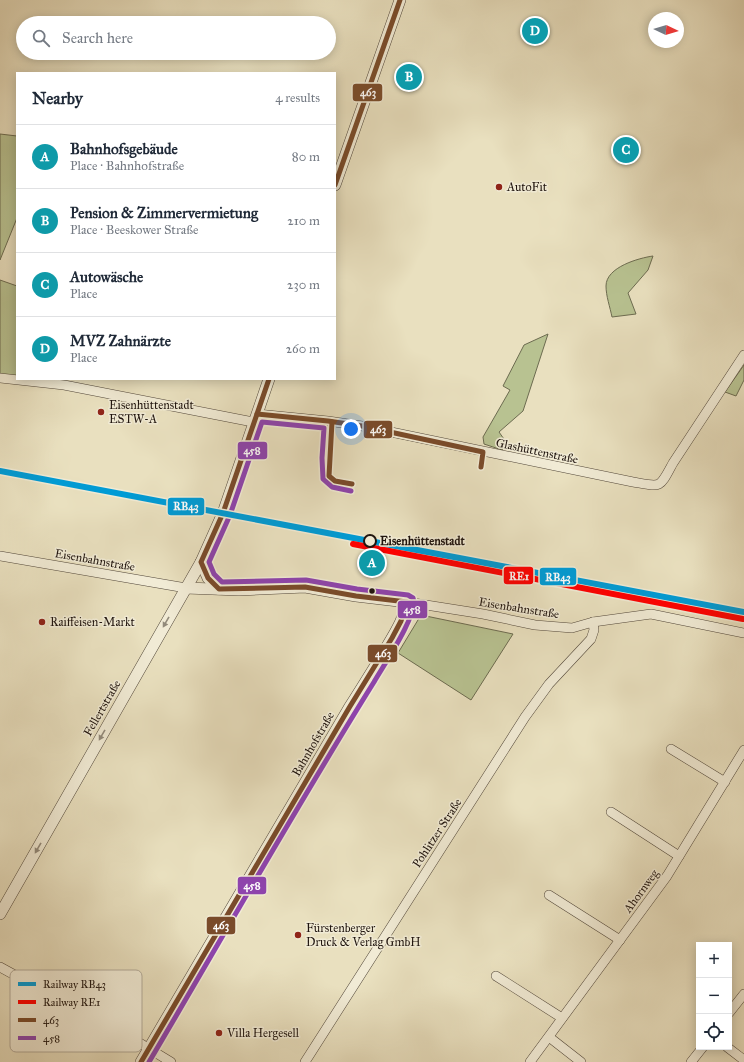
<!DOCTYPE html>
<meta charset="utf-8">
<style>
:root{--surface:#fff;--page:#f2f2f3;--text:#1f2937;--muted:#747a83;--line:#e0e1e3;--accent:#8f2418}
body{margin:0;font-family:"IM FELL Great Primer",serif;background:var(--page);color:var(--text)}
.controls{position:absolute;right:12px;bottom:12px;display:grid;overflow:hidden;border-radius:0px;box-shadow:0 2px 10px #0003}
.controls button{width:36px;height:36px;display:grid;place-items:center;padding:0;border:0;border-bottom:1px solid var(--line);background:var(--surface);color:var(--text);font:20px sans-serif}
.compass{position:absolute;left:648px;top:12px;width:36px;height:36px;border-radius:50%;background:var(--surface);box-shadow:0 2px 10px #0003;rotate:94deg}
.you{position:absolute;left:351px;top:429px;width:14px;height:14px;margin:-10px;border:3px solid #fff;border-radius:50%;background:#1a73e8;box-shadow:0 0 0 6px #1a73e833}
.badge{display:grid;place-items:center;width:26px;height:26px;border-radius:50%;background:var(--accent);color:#fff;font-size:13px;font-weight:700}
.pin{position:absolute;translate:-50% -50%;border:2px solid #fff;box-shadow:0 1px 4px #0006}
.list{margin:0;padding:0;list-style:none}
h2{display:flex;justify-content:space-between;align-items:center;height:52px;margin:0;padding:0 16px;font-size:17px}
h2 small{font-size:13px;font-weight:400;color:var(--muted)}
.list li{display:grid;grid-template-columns:26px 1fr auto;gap:12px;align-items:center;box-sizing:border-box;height:64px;padding:0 16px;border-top:1px solid var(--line)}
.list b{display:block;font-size:15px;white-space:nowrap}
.list p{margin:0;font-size:13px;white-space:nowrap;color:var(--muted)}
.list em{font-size:13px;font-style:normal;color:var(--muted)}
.icon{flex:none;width:22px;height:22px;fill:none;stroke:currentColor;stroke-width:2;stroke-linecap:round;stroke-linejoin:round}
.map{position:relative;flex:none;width:744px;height:1062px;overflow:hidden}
.search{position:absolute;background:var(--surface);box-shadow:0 2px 10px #0003;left:16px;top:16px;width:320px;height:44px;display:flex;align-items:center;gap:10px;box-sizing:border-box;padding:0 14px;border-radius:22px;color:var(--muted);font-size:15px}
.panel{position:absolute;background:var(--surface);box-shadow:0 2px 10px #0003;left:16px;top:72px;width:320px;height:308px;border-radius:0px}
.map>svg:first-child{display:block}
.green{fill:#b8c291;stroke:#6c6b50}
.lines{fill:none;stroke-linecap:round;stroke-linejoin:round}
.minor-casing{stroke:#52473a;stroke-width:10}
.tertiary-casing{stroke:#52473a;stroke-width:12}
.minor{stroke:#f1ebd5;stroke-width:9}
.tertiary{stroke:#f1ebd5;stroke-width:11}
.bus-1-casing{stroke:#f1ebd5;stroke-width:8}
.bus-2-casing{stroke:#f1ebd5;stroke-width:8}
.bus-1{stroke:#7a4b2a;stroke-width:5}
.bus-2{stroke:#8e44ad;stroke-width:5}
.rail-1-casing{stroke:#f1ebd5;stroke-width:9}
.rail-2-casing{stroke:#f1ebd5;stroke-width:9}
.rail-1{stroke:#009bd5;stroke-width:6}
.rail-2{stroke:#f00;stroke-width:6}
.oneway{fill:#928a7b}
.poi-dot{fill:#8f2418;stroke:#f1ebd5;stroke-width:1.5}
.stop-dot{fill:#f1ebd5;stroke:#1f140e;stroke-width:2}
.bus-dot{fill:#1f140e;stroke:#f1ebd5;stroke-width:1.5}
.labels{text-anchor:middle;stroke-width:3;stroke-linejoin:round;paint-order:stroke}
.poi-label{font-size:12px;fill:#1f140e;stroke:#f1ebd5;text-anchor:start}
.street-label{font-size:12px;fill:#1f140e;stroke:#f1ebd5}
.stop-label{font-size:12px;font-weight:bold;fill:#1f140e;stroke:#f1ebd5;text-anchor:start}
.key{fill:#f1ebd5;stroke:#b2aa99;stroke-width:1}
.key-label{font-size:11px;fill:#1f140e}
.line-badge{stroke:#f1ebd5;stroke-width:1.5}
.badge-label{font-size:11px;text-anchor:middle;font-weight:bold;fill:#fff}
</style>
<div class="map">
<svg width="744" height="1062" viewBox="0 0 744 1062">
<rect width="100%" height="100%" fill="#e9e0bf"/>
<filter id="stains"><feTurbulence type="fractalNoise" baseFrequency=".005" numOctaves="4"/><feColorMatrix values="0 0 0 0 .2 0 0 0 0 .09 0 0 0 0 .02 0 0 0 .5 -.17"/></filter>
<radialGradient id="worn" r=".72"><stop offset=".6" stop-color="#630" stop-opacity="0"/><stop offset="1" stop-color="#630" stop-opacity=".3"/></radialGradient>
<!-- green -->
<g class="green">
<polygon points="0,134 17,136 17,218 0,260"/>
<path d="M 653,256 L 648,270 L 628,293 L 636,314 L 612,317 C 610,307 606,296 606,286 C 606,267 639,258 653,256 Z"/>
<polygon points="0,280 17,286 17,376 0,374"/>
<polygon points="548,334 523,411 499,432 506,442 502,450 484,444 483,437 510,390 503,386 524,345"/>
<polygon points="744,365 744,380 736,396 725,392"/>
<polygon points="421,615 513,634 471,700 398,653"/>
</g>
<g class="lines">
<defs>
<g id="minor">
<polyline points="0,378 64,385 253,422"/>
<path d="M 257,414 L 328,421 L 362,426 L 633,482 C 662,487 659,489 673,463 L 744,355"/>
<polyline points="0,556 186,588"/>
<polyline points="407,602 483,614 535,625 572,628 593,622 651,614 744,633"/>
<polyline points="671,749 725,782"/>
<polyline points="611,812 679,856"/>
<polyline points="549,895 620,940"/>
<polyline points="0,967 143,1045 171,1062"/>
<polyline points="496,976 562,1018"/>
<polyline points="729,1013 744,994"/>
<polyline points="549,1037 581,1062"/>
<polyline points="727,1047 744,1060"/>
<polyline points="305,1062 525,717 549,684 591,639 594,630 593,622"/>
<polyline points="530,1062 667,876 744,750"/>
<polyline points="691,1062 703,1047"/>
</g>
<g id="tertiary">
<polyline points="335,185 400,0"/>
<polyline points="201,562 208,578 219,589"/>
<polyline points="0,914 201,562 223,513 269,379"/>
<path d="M 141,1062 L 349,708 C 361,689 373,670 385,650 C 394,634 404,620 407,602 L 356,596 L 305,587 L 239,590 L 186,588"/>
</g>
</defs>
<!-- minor casing -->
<use href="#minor" class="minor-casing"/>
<!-- tertiary casing -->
<use href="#tertiary" class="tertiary-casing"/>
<!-- minor -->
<use href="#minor" class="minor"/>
<!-- tertiary -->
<use href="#tertiary" class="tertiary"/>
<defs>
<g id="bus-1">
<polyline points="335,185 400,0"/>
<polyline points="257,414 328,421 362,426 483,452 481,467"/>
<polyline points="332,422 329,476 335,481 352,484"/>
<polyline points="141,1062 349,708 392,638 401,621 407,602 356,596 305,587 219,589 208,578 201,562 223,513 269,379"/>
</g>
<path id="bus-2" d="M 149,1062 C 224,935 296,807 374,682 C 383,666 419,614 413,598 L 408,595 L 357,589 L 306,580 L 222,582 L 214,574 L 209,562 L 230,515 L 262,422 L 324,428 L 322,458 L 323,479 L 332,487 L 351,491"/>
</defs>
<!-- bus-1 casing -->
<use href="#bus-1" class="bus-1-casing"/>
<!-- bus-2 casing -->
<use href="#bus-2" class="bus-2-casing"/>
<!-- bus-1 -->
<use href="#bus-1" class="bus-1"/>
<!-- bus-2 -->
<use href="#bus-2" class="bus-2"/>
<defs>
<polyline id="rail-1" points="0,471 744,612"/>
<polyline id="rail-2" points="353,544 743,619"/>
</defs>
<!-- rail-1 casing -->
<use href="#rail-1" class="rail-1-casing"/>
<!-- rail-2 casing -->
<use href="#rail-2" class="rail-2-casing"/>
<!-- rail-1 -->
<use href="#rail-1" class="rail-1"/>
<!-- rail-2 -->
<use href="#rail-2" class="rail-2"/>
</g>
<!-- one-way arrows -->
<defs><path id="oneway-solid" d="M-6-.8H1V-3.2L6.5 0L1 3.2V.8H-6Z"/></defs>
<g class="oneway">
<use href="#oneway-solid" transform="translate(166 622) rotate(120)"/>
<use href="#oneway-solid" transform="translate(102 735) rotate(120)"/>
<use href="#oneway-solid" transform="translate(38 848) rotate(120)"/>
</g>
<!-- markers -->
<g class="poi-dot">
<circle cx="499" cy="187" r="4"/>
<circle cx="101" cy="412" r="4"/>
<circle cx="42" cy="622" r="4"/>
<circle cx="298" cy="935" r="4"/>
<circle cx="219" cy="1033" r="4"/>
</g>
<circle class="stop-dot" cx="370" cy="541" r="6"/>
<circle class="bus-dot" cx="372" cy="591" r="3.5"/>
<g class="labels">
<!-- poi labels -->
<g class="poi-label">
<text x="507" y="191">AutoFit</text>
<text x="109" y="409">Eisenhüttenstadt<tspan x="109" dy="14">ESTW-A</tspan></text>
<text x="50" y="626">Raiffeisen-Markt</text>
<text x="306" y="932">Fürstenberger<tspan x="306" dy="14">Druck &amp; Verlag GmbH</tspan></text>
<text x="227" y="1037">Villa Hergesell</text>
</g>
<!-- street labels -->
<g class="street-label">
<text transform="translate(537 451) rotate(12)" y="4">Glashüttenstraße</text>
<text transform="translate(95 560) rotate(10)" y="4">Eisenbahnstraße</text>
<text transform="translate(519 608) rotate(9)" y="4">Eisenbahnstraße</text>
<text transform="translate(102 708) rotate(-60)" y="4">Fellertstraße</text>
<text transform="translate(313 744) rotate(-60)" y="4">Bahnhofstraße</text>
<text transform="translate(437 833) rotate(-57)" y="4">Pohlitzer Straße</text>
<text transform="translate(641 891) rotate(-54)" y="4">Ahornweg</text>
</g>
<!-- stop labels -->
<g class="stop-label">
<text x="380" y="545">Eisenhüttenstadt</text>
</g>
</g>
<!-- legend -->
<rect x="10" y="970" width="132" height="82" rx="6" class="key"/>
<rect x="18" y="982" width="18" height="4" fill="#009bd5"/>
<rect x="18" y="1000" width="18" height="4" fill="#f00"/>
<rect x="18" y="1018" width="18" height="4" fill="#7a4b2a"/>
<rect x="18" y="1036" width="18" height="4" fill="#8e44ad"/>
<g class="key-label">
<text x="43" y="988">Railway RB43</text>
<text x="43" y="1006">Railway RE1</text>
<text x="43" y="1024">463</text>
<text x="43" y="1042">458</text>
</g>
<g class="line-badge">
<rect x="352" y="83" width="31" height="19" rx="4" fill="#7a4b2a"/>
<rect x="363" y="420" width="30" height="19" rx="4" fill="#7a4b2a"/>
<rect x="237" y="441" width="31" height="19" rx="4" fill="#8e44ad"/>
<rect x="167" y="497" width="38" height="19" rx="4" fill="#009bd5"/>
<rect x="503" y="566" width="31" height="19" rx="4" fill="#f00"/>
<rect x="539" y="567" width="38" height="19" rx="4" fill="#009bd5"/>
<rect x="397" y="600" width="31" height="19" rx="4" fill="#8e44ad"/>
<rect x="367" y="644" width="31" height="19" rx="4" fill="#7a4b2a"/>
<rect x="237" y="876" width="30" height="19" rx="4" fill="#8e44ad"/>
<rect x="206" y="916" width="30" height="19" rx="4" fill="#7a4b2a"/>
</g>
<g class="badge-label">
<text x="368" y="96">463</text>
<text x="378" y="433">463</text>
<text x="252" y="454">458</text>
<text x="186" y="510">RB43</text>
<text x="519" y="580">RE1</text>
<text x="558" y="581">RB43</text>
<text x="412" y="613">458</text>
<text x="383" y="657">463</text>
<text x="252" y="889">458</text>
<text x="221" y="929">463</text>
</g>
<rect width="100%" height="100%" filter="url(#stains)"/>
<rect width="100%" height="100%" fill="url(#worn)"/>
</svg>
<div class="controls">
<button>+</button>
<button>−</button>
<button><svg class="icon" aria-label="locate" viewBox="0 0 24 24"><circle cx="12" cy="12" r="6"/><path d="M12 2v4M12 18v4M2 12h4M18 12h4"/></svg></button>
</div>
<svg class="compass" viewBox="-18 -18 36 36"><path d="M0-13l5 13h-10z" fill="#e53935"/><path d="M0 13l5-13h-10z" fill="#747a83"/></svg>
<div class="you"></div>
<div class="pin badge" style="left:372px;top:563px;background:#0f9aa8">A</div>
<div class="pin badge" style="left:409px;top:77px;background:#0f9aa8">B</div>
<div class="pin badge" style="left:626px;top:150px;background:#0f9aa8">C</div>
<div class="pin badge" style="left:535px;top:31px;background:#0f9aa8">D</div>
<div class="search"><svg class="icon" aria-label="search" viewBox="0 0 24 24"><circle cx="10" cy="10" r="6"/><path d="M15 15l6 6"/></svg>Search here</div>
<section class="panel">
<h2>Nearby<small>4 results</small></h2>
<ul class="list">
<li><span class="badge" style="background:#0f9aa8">A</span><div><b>Bahnhofsgebäude</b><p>Place · Bahnhofstraße</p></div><em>80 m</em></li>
<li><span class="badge" style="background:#0f9aa8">B</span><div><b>Pension &amp; Zimmervermietung</b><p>Place · Beeskower Straße</p></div><em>210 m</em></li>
<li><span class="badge" style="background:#0f9aa8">C</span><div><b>Autowäsche</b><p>Place</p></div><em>230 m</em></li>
<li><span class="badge" style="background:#0f9aa8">D</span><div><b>MVZ Zahnärzte</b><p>Place</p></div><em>260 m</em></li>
</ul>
</section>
</div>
